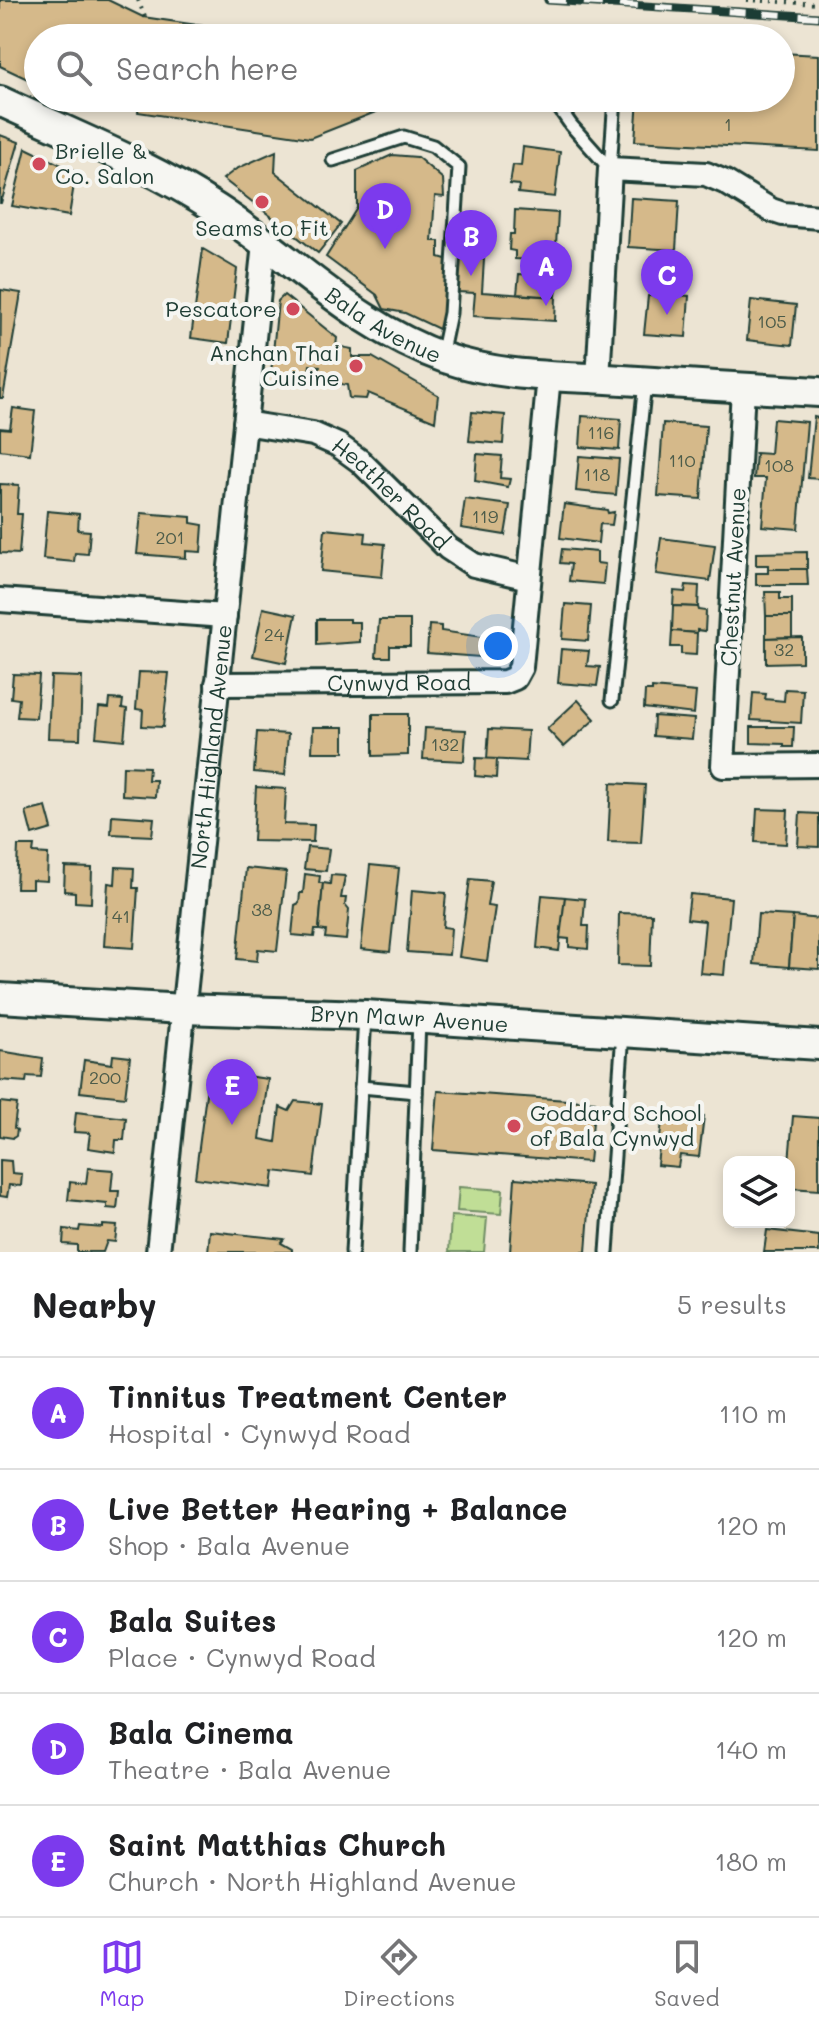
<!DOCTYPE html>
<meta charset="utf-8">
<style>
:root{--surface:#fff;--page:#f2f2f2;--text:#202124;--muted:#757577;--line:#e0e0e0;--accent:#7c3aed}
body{margin:0;font-family:Mali,sans-serif;background:var(--page);color:var(--text)}
.controls{position:absolute;right:24px;bottom:24px;display:grid;overflow:hidden;border-radius:16px;box-shadow:0 4px 12px #0003}
.controls button{width:72px;height:72px;display:grid;place-items:center;padding:0;border:0;border-bottom:2px solid var(--line);background:var(--surface);color:var(--text);font:40px sans-serif}
.you{position:absolute;left:498px;top:646px;width:28px;height:28px;margin:-20px;border:6px solid #fff;border-radius:50%;background:#1a73e8;box-shadow:0 0 0 12px #1a73e833}
.badge{display:grid;place-items:center;width:52px;height:52px;border-radius:50%;background:var(--accent);color:#fff;font-size:26px;font-weight:700}
.pin{position:absolute;translate:-50% -66px;filter:drop-shadow(0 2px 4px #0008)}
.pin::after{content:'';position:absolute;top:42px;width:28px;height:24px;background:inherit;clip-path:polygon(0 0,100% 0,50% 100%)}
.list{margin:0;padding:0;list-style:none}
h2{display:flex;justify-content:space-between;align-items:center;height:104px;margin:0;padding:0 32px;font-size:34px}
h2 small{font-size:26px;font-weight:400;color:var(--muted)}
.list li{display:grid;grid-template-columns:52px 1fr auto;gap:24px;align-items:center;box-sizing:border-box;height:112px;padding:0 32px;border-top:2px solid var(--line)}
.list b{display:block;font-size:30px;white-space:nowrap}
.list p{margin:0;font-size:26px;white-space:nowrap;color:var(--muted)}
.list em{font-size:26px;font-style:normal;color:var(--muted)}
.icon{flex:none;width:44px;height:44px;fill:none;stroke:currentColor;stroke-width:2;stroke-linecap:round;stroke-linejoin:round}
.map{position:relative;flex:none;width:819px;height:1252px;overflow:hidden}
.search{position:absolute;background:var(--surface);box-shadow:0 4px 12px #0003;left:24px;right:24px;top:24px;height:88px;display:flex;align-items:center;gap:20px;box-sizing:border-box;padding:0 28px;border-radius:44px;color:var(--muted);font-size:30px}
.sheet{height:664px;background:var(--surface)}
nav{display:flex;justify-content:space-around;align-items:center;box-sizing:border-box;height:112px;border-top:2px solid var(--line);background:var(--surface);font-size:22px;color:var(--muted)}
nav a{display:grid;justify-items:center;gap:4px}
nav .on{color:var(--accent)}
.map>svg:first-child{display:block}
.green{fill:#c0de96;stroke:#708e65;stroke-width:2}
.building{fill:#d5b98a;stroke:#1f3d34;stroke-width:2}
.lines{fill:none;stroke-linecap:round;stroke-linejoin:round}
.service-casing{stroke:#1f3d34;stroke-width:17}
.minor-casing{stroke:#1f3d34;stroke-width:28}
.tertiary-casing{stroke:#1f3d34;stroke-width:34}
.path{stroke:#1f3d34;stroke-width:4;stroke-dasharray:2 6;stroke-linecap:butt}
.service{stroke:#f6f6f2;stroke-width:11}
.minor{stroke:#f6f6f2;stroke-width:22}
.tertiary{stroke:#f6f6f2;stroke-width:28}
.rail-casing{stroke:#1f3d34;stroke-width:9}
.rail{stroke:#f6f6f2;stroke-width:6;stroke-dasharray:18;stroke-linecap:butt}
.poi-dot{fill:#d1495b;stroke:#f6f6f2;stroke-width:3}
.labels{text-anchor:middle;stroke-width:8;stroke-linejoin:round;paint-order:stroke}
.number-label{font-size:18px;fill:#4c5c4a}
.poi-label{font-size:22px;fill:#1f3d34;stroke:#f6f6f2;text-anchor:start}
.street-label{font-size:22px;fill:#1f3d34;stroke:#f6f6f2}
</style>
<div class="map">
<svg width="819" height="1252" viewBox="0 0 819 1252">
<rect width="100%" height="100%" fill="#ece4d3"/>
<filter id="ink" filterUnits="userSpaceOnUse"><feTurbulence type="fractalNoise" baseFrequency=".0125" numOctaves="2"/><feDisplacementMap in="SourceGraphic" scale="16" xChannelSelector="R" yChannelSelector="G"/><feConvolveMatrix kernelMatrix="1 2 1 2 8 2 1 2 1" color-interpolation-filters="sRGB"/></filter>
<g filter="url(#ink)">
<!-- green -->
<g class="green">
<polygon points="459,1187 503,1190 501,1214 457,1211"/>
<polygon points="451,1216 487,1218 484,1252 449,1252"/>
</g>
<!-- building -->
<g class="building">
<polygon points="0,0 108,0 143,17 285,38 38,38 38,84 0,66"/>
<polygon points="781,53 819,55 819,151 635,141 638,98 781,98"/>
<polygon points="140,98 411,98 310,138 138,112"/>
<polygon points="0,135 19,142 1,203 0,203"/>
<polygon points="523,147 560,152 555,197 518,193 519,185 510,184 513,165 521,166"/>
<polygon points="26,148 76,172 69,216 12,206"/>
<polygon points="276,151 275,172 341,224 318,253 223,179 236,169"/>
<polygon points="392,155 417,157 443,179 444,197 435,196 432,241 439,241 439,257 449,260 441,330 405,313 384,309 377,295 326,257 357,208 357,171"/>
<polygon points="631,198 679,201 676,250 628,247"/>
<polygon points="515,210 558,213 555,261 515,259 515,251 509,250 510,234 514,234"/>
<polygon points="203,249 237,269 228,343 191,338"/>
<polygon points="460,258 484,259 482,292 556,297 555,321 473,316 475,293 458,292"/>
<polygon points="519,274 558,277 556,297 517,294"/>
<polygon points="656,287 668,288 667,294 689,296 686,337 644,334 648,296 655,296"/>
<polygon points="1,290 21,293 3,398 0,398"/>
<polygon points="284,295 337,338 336,346 352,349 352,357 372,357 438,395 435,421 368,393 366,399 349,398 347,385 329,382 318,385 320,366 310,365 308,377 271,373 278,301"/>
<polygon points="751,300 796,305 792,345 747,340"/>
<polygon points="13,408 35,411 30,454 0,450 0,428 10,429"/>
<polygon points="472,412 505,415 503,444 469,441"/>
<polygon points="582,416 621,419 619,450 580,447"/>
<polygon points="814,417 819,418 819,479 808,478"/>
<polygon points="773,419 807,422 798,529 762,526 766,478 754,478 756,453 770,454"/>
<polygon points="663,423 706,426 701,499 658,496"/>
<polygon points="477,454 502,456 500,478 510,479 508,487 475,481"/>
<polygon points="579,456 619,459 616,495 576,491"/>
<polygon points="0,484 19,485 17,514 22,514 19,554 0,553"/>
<polygon points="465,499 510,505 505,535 461,528"/>
<polygon points="564,504 607,510 608,513 614,512 612,525 600,524 598,543 560,538"/>
<polygon points="47,511 79,514 78,530 90,531 88,554 75,553 74,562 43,559"/>
<polygon points="141,513 191,517 191,523 203,525 201,552 186,551 186,558 137,554"/>
<polygon points="325,529 366,533 365,542 385,544 382,577 321,571"/>
<polygon points="661,538 715,545 710,581 656,574"/>
<polygon points="562,549 597,552 597,563 605,564 603,584 569,581 571,564 560,563"/>
<polygon points="807,552 807,569 768,569 768,565 756,565 756,553"/>
<polygon points="768,569 807,569 808,585 756,585 756,573 768,573"/>
<polygon points="686,585 699,586 698,607 673,606 674,591 685,592"/>
<polygon points="765,592 780,592 780,599 792,599 792,616 766,616"/>
<polygon points="565,604 591,606 588,641 562,639"/>
<polygon points="673,606 698,607 699,610 706,611 705,631 697,630 697,633 672,631"/>
<polygon points="263,608 296,615 286,663 253,656"/>
<polygon points="766,616 792,616 792,637 766,638"/>
<polygon points="317,619 350,619 350,622 360,622 360,642 317,645"/>
<polygon points="379,620 410,620 410,646 390,646 390,657 376,657"/>
<polygon points="429,625 441,626 441,631 482,637 480,657 427,653"/>
<polygon points="672,631 697,633 696,655 681,654 681,647 671,647"/>
<polygon points="802,637 802,662 766,663 766,638"/>
<polygon points="561,649 589,651 587,666 600,667 597,686 558,683"/>
<polygon points="139,672 169,673 163,727 142,726 143,710 136,709"/>
<polygon points="13,674 39,675 36,718 17,717 19,699 11,698"/>
<polygon points="51,676 82,677 80,739 48,738"/>
<polygon points="652,688 696,692 694,714 644,708 645,691 652,691"/>
<polygon points="785,689 803,690 801,723 751,720 753,693 766,694 765,699 784,701"/>
<polygon points="110,699 123,700 122,708 127,709 124,740 96,737 99,707 109,708"/>
<polygon points="578,700 595,719 564,747 547,729"/>
<polygon points="373,714 408,714 408,755 373,756"/>
<polygon points="654,716 694,719 692,739 653,736"/>
<polygon points="313,727 344,727 344,752 312,752"/>
<polygon points="751,727 794,727 793,747 784,747 784,744 751,743"/>
<polygon points="425,728 466,730 464,761 423,759"/>
<polygon points="489,729 528,731 526,761 487,759"/>
<polygon points="257,732 288,734 285,775 254,772"/>
<polygon points="476,758 497,759 496,778 475,776"/>
<polygon points="123,766 149,767 148,780 156,780 155,797 122,795"/>
<polygon points="611,783 645,785 641,843 608,842"/>
<polygon points="256,787 286,789 284,824 314,825 313,842 253,841"/>
<polygon points="46,807 52,829 32,835 26,812"/>
<polygon points="757,809 788,810 786,844 755,842"/>
<polygon points="800,813 819,814 819,847 798,846"/>
<polygon points="112,815 154,818 152,836 111,834"/>
<polygon points="18,846 34,846 33,853 48,854 47,881 32,880 32,888 16,888"/>
<polygon points="307,847 329,849 326,871 304,869"/>
<polygon points="370,865 399,868 390,952 361,949"/>
<polygon points="65,867 92,868 91,903 75,902 75,892 64,891"/>
<polygon points="116,867 134,868 133,888 138,888 134,948 104,946 108,883 115,884"/>
<polygon points="246,868 286,872 277,951 258,949 257,961 237,959"/>
<polygon points="305,874 320,876 319,883 323,883 319,930 315,930 314,937 292,935 295,905 299,903 300,893 303,893"/>
<polygon points="331,875 345,876 341,898 346,898 345,905 349,910 346,940 325,938 326,931 319,930 323,883 330,884"/>
<polygon points="470,879 491,881 487,906 495,907 487,961 459,957"/>
<polygon points="412,890 446,893 443,927 451,928 449,955 407,952"/>
<polygon points="690,894 731,898 724,975 700,973 705,921 687,919"/>
<polygon points="542,895 565,897 559,951 537,948"/>
<polygon points="565,897 585,899 583,926 589,926 588,949 569,947 569,939 560,938"/>
<polygon points="619,913 652,914 650,966 618,965"/>
<polygon points="758,914 793,916 789,967 754,964"/>
<polygon points="793,916 819,919 819,969 789,967"/>
<polygon points="0,1051 43,1058 41,1077 27,1076 26,1082 0,1080"/>
<polygon points="113,1055 130,1057 125,1097 80,1092 84,1060 112,1064"/>
<polygon points="209,1071 268,1079 260,1139 276,1142 280,1107 289,1111 295,1101 322,1104 313,1176 274,1171 272,1188 195,1178"/>
<polygon points="438,1091 595,1102 589,1162 433,1150"/>
<polygon points="0,1102 17,1104 14,1128 17,1130 16,1136 13,1138 0,1136"/>
<polygon points="76,1112 126,1118 124,1140 116,1140 115,1152 88,1148 90,1133 74,1132"/>
<polygon points="663,1112 704,1116 699,1157 680,1155 678,1167 657,1165"/>
<polygon points="793,1116 819,1118 819,1190 790,1188 793,1166 789,1166 789,1162"/>
<polygon points="0,1160 11,1161 12,1173 22,1174 21,1186 9,1185 7,1197 0,1196"/>
<polygon points="88,1168 113,1170 111,1191 119,1191 117,1209 107,1208 107,1204 68,1200 70,1182 86,1184"/>
<polygon points="515,1178 591,1185 586,1252 510,1252"/>
<polygon points="103,1225 117,1226 115,1242 107,1241 103,1252 77,1252 77,1245 63,1244 64,1229 79,1231 80,1226 103,1228"/>
<polygon points="767,1230 819,1236 819,1252 764,1252"/>
<polygon points="210,1231 284,1239 281,1243 292,1249 292,1252 208,1252"/>
</g>
<g class="lines">
<defs>
<g id="service">
<polyline points="355,38 374,35 416,38"/>
<polyline points="552,98 571,125 610,169"/>
<polyline points="333,160 404,137 433,146 459,167 450,313 441,356"/>
<polyline points="610,169 615,98"/>
<polyline points="612,700 645,382"/>
<polyline points="361,1087 416,1092"/>
<polyline points="352,1252 365,1016"/>
<polyline points="410,1252 419,1021"/>
<polyline points="607,1252 623,1033"/>
</g>
<g id="minor">
<polyline points="598,379 610,169 706,174 725,182 771,210 783,214 819,217"/>
<polyline points="743,388 723,766 819,765"/>
<path id="s1" d="M 245,423 L 313,434 L 338,445 L 360,461 L 448,548 L 474,565 L 529,578"/>
<polyline points="0,600 225,616"/>
<path id="s2" d="M 217,684 L 505,682 L 515,678 L 521,667 L 549,376"/>
<path id="s3" d="M 158,1252 L 264,243"/>
</g>
<g id="tertiary">
<path id="s4" d="M 0,101 C 73,135 150,165 217,209 C 294,259 356,327 445,358 C 497,376 553,376 607,379 C 678,384 748,388 819,392"/>
<path id="s5" d="M 0,998 L 183,1009 L 365,1015 L 819,1045"/>
</g>
</defs>
<!-- service casing -->
<use href="#service" class="service-casing"/>
<!-- minor casing -->
<use href="#minor" class="minor-casing"/>
<!-- tertiary casing -->
<use href="#tertiary" class="tertiary-casing"/>
<!-- path -->
<g class="path">
<polyline points="138,0 145,17"/>
<polyline points="747,0 819,4"/>
</g>
<!-- service -->
<use href="#service" class="service"/>
<!-- minor -->
<use href="#minor" class="minor"/>
<!-- tertiary -->
<use href="#tertiary" class="tertiary"/>
<defs>
<polyline id="rail" points="548,0 819,17"/>
</defs>
<!-- rail casing -->
<use href="#rail" class="rail-casing"/>
<!-- rail -->
<use href="#rail" class="rail"/>
</g>
</g>
<!-- markers -->
<g class="poi-dot">
<circle cx="39" cy="164" r="8"/>
<circle cx="262" cy="202" r="8"/>
<circle cx="293" cy="309" r="8"/>
<circle cx="356" cy="366" r="8"/>
<circle cx="514" cy="1126" r="8"/>
</g>
<g class="labels">
<!-- number labels -->
<g class="number-label">
<text x="728" y="131">1</text>
<text x="772" y="328">105</text>
<text x="601" y="439">116</text>
<text x="682" y="467">110</text>
<text x="779" y="472">108</text>
<text x="597" y="481">118</text>
<text x="485" y="523">119</text>
<text x="170" y="544">201</text>
<text x="274" y="641">24</text>
<text x="784" y="656">32</text>
<text x="445" y="751">132</text>
<text x="262" y="916">38</text>
<text x="121" y="923">41</text>
<text x="105" y="1084">200</text>
</g>
<!-- poi labels -->
<g class="poi-label">
<text x="55" y="159">Brielle &amp;<tspan x="55" dy="25">Co. Salon</tspan></text>
<text x="262" y="236" text-anchor="middle">Seams to Fit</text>
<text x="277" y="317" text-anchor="end">Pescatore</text>
<text x="340" y="361" text-anchor="end">Anchan Thai<tspan x="340" dy="25">Cuisine</tspan></text>
<text x="530" y="1121">Goddard School<tspan x="530" dy="25">of Bala Cynwyd</tspan></text>
</g>
<!-- street labels -->
<g class="street-label">
<text dy="8" stroke="none"><textPath href="#s4" startOffset="446">Bala Avenue</textPath></text>
<text dy="8" stroke="none"><textPath href="#s1" startOffset="168">Heather Road</textPath></text>
<text transform="translate(733 577) rotate(-87)" y="8">Chestnut Avenue</text>
<text dy="8" stroke="none"><textPath href="#s2" startOffset="182">Cynwyd Road</textPath></text>
<text dy="8" stroke="none"><textPath href="#s3" startOffset="508">North Highland Avenue</textPath></text>
<text dy="8" stroke="none"><textPath href="#s5" startOffset="410">Bryn Mawr Avenue</textPath></text>
</g>
</g>
</svg>
<div class="controls">
<button><svg class="icon" aria-label="layers" viewBox="0 0 24 24"><path d="M12 4l9 5-9 5-9-5zM3 14l9 5 9-5"/></svg></button>
</div>
<div class="you"></div>
<div class="pin badge" style="left:546px;top:306px">A</div>
<div class="pin badge" style="left:471px;top:276px">B</div>
<div class="pin badge" style="left:667px;top:315px">C</div>
<div class="pin badge" style="left:385px;top:249px">D</div>
<div class="pin badge" style="left:232px;top:1125px">E</div>
<div class="search"><svg class="icon" aria-label="search" viewBox="0 0 24 24"><circle cx="10" cy="10" r="6"/><path d="M15 15l6 6"/></svg>Search here</div>
</div>
<section class="sheet">
<h2>Nearby<small>5 results</small></h2>
<ul class="list">
<li><span class="badge">A</span><div><b>Tinnitus Treatment Center</b><p>Hospital · Cynwyd Road</p></div><em>110 m</em></li>
<li><span class="badge">B</span><div><b>Live Better Hearing + Balance</b><p>Shop · Bala Avenue</p></div><em>120 m</em></li>
<li><span class="badge">C</span><div><b>Bala Suites</b><p>Place · Cynwyd Road</p></div><em>120 m</em></li>
<li><span class="badge">D</span><div><b>Bala Cinema</b><p>Theatre · Bala Avenue</p></div><em>140 m</em></li>
<li><span class="badge">E</span><div><b>Saint Matthias Church</b><p>Church · North Highland Avenue</p></div><em>180 m</em></li>
</ul>
</section>
<nav>
<a class="on"><svg class="icon" aria-label="map" viewBox="0 0 24 24"><path d="M3 6l6-2 6 2 6-2v14l-6 2-6-2-6 2zM9 4v14M15 6v14"/></svg>Map</a>
<a><svg class="icon" aria-label="directions" viewBox="0 0 24 24"><path d="M12 3l9 9-9 9-9-9zM9 14v-3h6M13 9l2 2-2 2"/></svg>Directions</a>
<a><svg class="icon" aria-label="saved" viewBox="0 0 24 24"><path d="M7 4h10v16l-5-4-5 4z"/></svg>Saved</a>
</nav>
